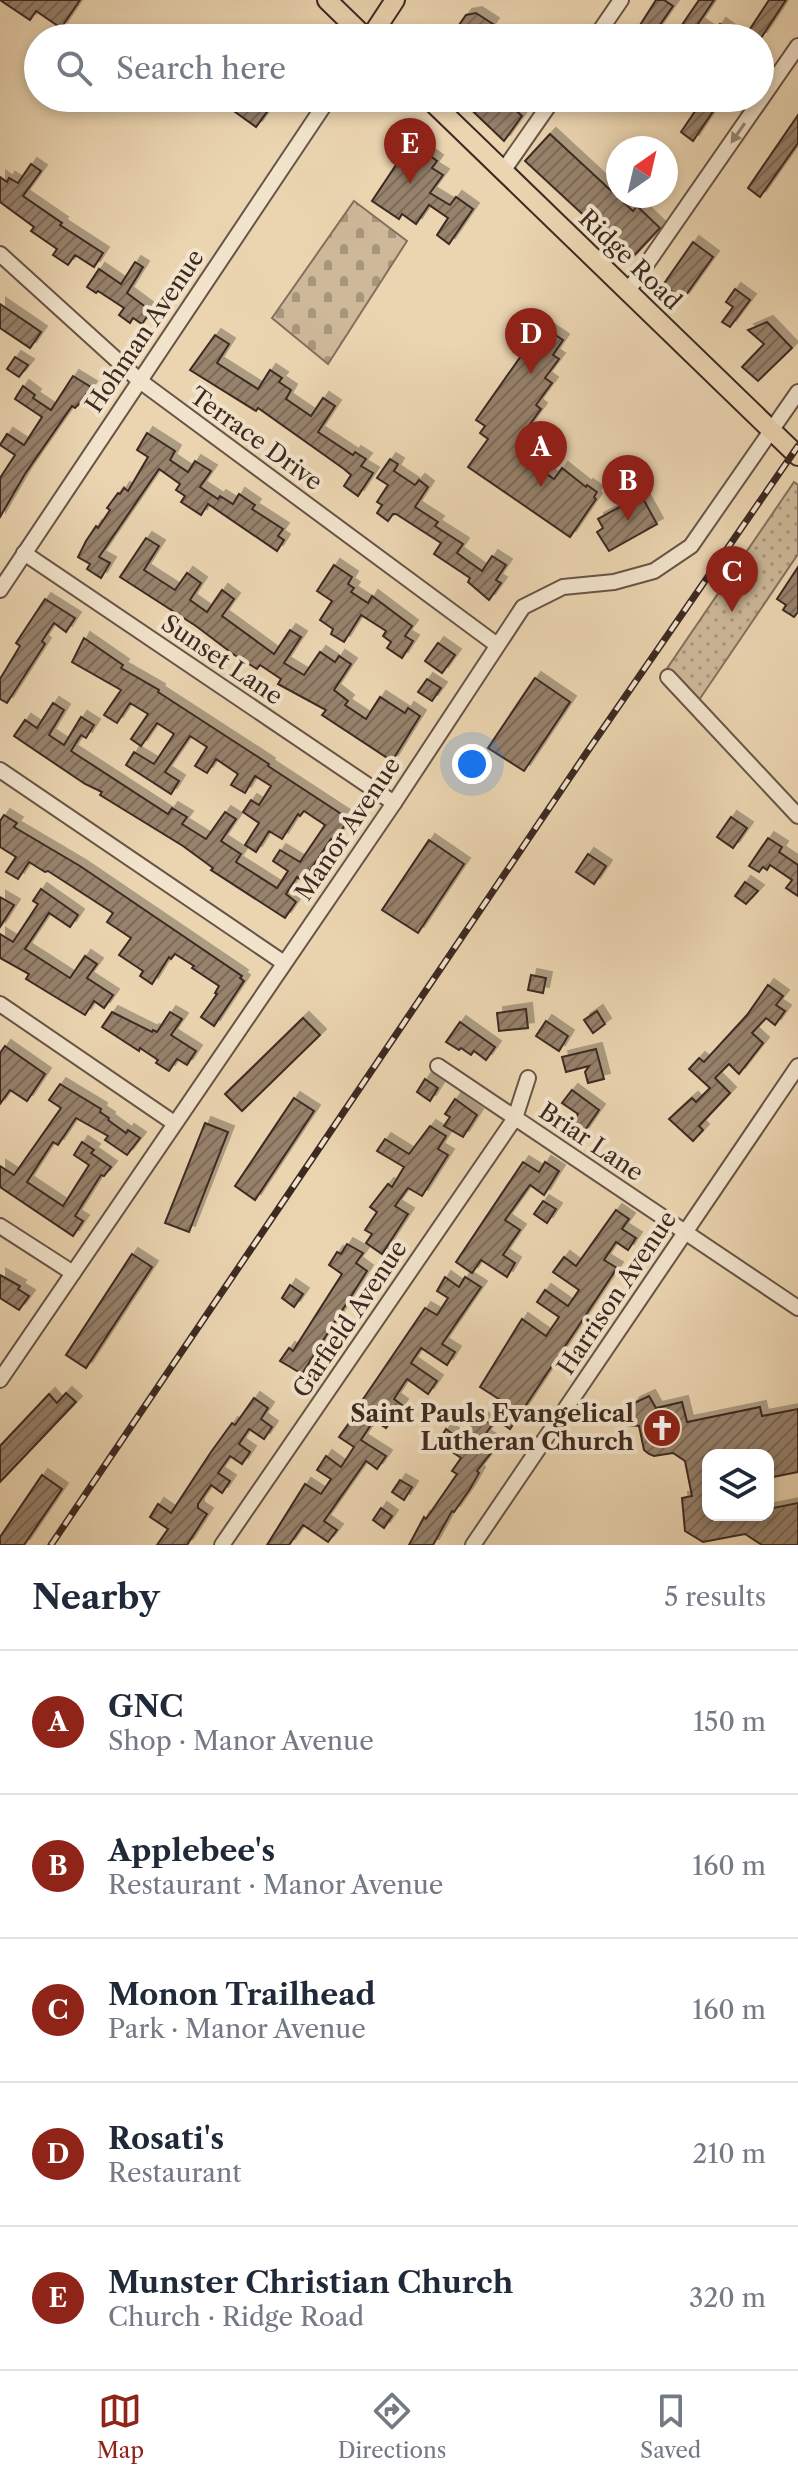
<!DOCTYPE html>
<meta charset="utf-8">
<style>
:root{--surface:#fff;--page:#f6f6f7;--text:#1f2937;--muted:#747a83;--line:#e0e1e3;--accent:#8f2418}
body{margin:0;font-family:"Libre Caslon Text",serif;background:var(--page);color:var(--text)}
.controls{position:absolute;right:24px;bottom:24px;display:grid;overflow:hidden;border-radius:16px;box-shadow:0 4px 12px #0003}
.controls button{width:72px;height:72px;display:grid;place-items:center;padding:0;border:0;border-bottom:2px solid var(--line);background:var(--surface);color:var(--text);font:40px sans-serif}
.compass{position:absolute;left:606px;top:136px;width:72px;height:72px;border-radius:50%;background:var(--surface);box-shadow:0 4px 12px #0003;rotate:34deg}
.you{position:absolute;left:472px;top:764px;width:28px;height:28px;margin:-20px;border:6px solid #fff;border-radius:50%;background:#1a73e8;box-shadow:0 0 0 12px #1a73e833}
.badge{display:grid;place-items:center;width:52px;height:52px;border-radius:50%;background:var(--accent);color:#fff;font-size:26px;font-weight:700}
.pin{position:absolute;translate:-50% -66px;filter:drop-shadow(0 2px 4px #0008)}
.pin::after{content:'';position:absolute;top:42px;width:28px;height:24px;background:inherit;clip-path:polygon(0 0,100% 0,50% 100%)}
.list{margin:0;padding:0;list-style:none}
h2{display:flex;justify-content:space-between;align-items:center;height:104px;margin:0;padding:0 32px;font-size:34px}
h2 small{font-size:26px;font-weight:400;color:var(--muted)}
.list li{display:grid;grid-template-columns:52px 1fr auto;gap:24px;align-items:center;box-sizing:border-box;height:144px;padding:0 32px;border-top:2px solid var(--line)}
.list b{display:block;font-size:30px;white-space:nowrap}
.list p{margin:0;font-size:26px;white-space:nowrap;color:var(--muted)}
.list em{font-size:26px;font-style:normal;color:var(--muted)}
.icon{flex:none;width:44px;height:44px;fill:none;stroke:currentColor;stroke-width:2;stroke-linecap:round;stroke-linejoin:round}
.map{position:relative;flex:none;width:798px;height:1545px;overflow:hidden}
.search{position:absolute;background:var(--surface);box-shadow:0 4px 12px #0003;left:24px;right:24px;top:24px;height:88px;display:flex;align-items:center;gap:20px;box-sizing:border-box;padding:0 28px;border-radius:44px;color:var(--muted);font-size:30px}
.sheet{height:824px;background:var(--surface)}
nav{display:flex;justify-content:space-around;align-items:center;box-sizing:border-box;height:112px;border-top:2px solid var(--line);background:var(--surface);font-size:22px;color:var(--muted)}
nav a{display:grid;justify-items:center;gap:4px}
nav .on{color:var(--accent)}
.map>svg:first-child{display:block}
.cemetery{fill:url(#cemetery-stones);stroke:#84705e;stroke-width:2}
.park{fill:url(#park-dots);stroke:#84705e;stroke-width:2}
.building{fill:url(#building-hatch);stroke:#3c2922;stroke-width:2;filter:url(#shadow)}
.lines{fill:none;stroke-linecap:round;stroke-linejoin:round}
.minor-casing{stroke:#685446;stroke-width:18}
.major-casing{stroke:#3c2922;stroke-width:22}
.minor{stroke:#f2e4cc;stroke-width:14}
.major{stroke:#ebd5b1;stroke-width:18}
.rail-casing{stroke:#3c2922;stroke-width:7}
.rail{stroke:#f2e4cc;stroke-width:4;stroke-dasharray:12;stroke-linecap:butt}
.oneway{fill:#978677}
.labels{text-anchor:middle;stroke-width:8;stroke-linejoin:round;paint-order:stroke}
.street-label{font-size:24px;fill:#3c2922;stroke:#f2e4cc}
.poi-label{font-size:24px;font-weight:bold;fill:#3c2922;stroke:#f2e4cc;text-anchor:end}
</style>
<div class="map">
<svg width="798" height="1545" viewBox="0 0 798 1545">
<defs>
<pattern id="cemetery-stones" width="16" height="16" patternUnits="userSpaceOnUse" patternTransform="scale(2)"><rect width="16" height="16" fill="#cdb899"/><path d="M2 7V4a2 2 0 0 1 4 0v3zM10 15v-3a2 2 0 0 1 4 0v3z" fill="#a8967c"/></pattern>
<pattern id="park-dots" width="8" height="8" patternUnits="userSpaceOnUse" patternTransform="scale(2)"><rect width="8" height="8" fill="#cdb899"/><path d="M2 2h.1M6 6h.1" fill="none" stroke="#a8967c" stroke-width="1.8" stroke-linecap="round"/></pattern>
<pattern id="building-hatch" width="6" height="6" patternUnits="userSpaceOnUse" patternTransform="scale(2)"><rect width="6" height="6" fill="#97826c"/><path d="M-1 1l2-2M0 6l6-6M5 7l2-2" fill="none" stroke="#7c6a58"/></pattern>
<filter id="shadow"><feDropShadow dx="6" dy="-6" stdDeviation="0" flood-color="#0004"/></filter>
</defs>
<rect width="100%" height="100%" fill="#ebd5b1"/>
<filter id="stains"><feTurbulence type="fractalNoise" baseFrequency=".0025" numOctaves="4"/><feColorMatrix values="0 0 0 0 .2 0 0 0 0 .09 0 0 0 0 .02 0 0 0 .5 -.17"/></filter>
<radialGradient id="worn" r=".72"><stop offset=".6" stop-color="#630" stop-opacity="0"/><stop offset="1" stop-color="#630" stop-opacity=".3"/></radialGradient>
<!-- cemetery -->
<polygon class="cemetery" points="354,201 407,241 328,364 272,318"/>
<!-- park -->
<polygon class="park" points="794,482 798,485 798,554 697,703 666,670"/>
<!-- building -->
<g class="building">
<polygon points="0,0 80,0 61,28 36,11 30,20"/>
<polygon points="656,0 664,0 673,6 651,38 643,38 635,33"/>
<polygon points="699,0 714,0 698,24 713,34 720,24 739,38 673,38"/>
<polygon points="769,0 786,0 761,38 744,38"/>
<polygon points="476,13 493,24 483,38 450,38 466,15"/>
<polygon points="239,98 277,98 256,127 231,109"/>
<polygon points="459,98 502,98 522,116 504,141"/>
<polygon points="704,98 722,98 693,141 681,132"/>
<polygon points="798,115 798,143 760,197 748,188"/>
<polygon points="550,134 633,211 637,206 660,228 631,259 525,161"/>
<polygon points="408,147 426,160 429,155 437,161 432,168 443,175 430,193 450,205 456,197 473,209 449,244 437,235 448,218 429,205 416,224 402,214 399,219 372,201"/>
<polygon points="31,164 41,171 23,196 62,223 60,225 103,253 94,267 75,255 68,265 53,255 57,249 31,231 34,227 0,202 0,177 7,182 9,178 18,183"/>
<polygon points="693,242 713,257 683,299 663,285"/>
<polygon points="135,262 143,267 127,293 151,311 142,324 133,318 130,323 119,315 124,308 98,291 96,293 87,287 99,269 121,284"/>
<polygon points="735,289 750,300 730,327 722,322 733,307 726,302"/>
<polygon points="0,304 41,332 30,348 0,328"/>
<polygon points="767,322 792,348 758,381 742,367 764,344 748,330"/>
<polygon points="542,326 563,340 553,355 559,359 545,378 552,383 536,405 541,409 520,438 534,452 528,461 554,479 562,468 586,487 587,485 597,492 594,497 596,499 570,537 468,467 488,439 480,433 485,426 476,420"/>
<polygon points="215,335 229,344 217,363 258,389 270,370 282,378 279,382 291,390 286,399 311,416 323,398 335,406 318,432 353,455 355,452 366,459 361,466 373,473 358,496 344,486 351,475 344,469 258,408 256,411 190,370"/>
<polygon points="15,357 28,365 19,377 7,369"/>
<polygon points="73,376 91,387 81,402 75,408 72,406 25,474 0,517 0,478 15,455 0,445 7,434 24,445 42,417 15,399 23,386 35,395 33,398 51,410"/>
<polygon points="147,433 175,451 170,460 188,472 195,461 211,471 200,487 218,499 220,496 233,504 239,494 255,505 252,509 283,529 278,536 284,540 277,551 208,504 201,515 181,502 185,496 176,490 180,484 159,469 99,557 110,563 101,578 87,569 90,564 78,557 86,541 96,526 98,528 110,510 107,508 118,493 120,494 124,488 128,491 148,457 137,450"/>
<polygon points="390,459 398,464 394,471 415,485 419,480 428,487 415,507 438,522 435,526 463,544 457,553 482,571 492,556 506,565 496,580 501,583 489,600 468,582 470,578 434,554 441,543 396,514 393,514 388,521 377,513 382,505 377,502 388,485 377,478"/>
<polygon points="641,495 657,524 609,551 597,532 603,528 598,519"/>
<polygon points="146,538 159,546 144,570 175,590 187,573 201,583 190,600 207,612 222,590 234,599 222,616 274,654 290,630 301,637 284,663 304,675 320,652 335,662 339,656 351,664 334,690 348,701 345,705 366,719 380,697 405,713 408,708 420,716 392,761 322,715 326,710 278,684 281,679 260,665 257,669 233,654 196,626 120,577"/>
<polygon points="334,565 352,577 348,584 354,588 351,592 368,603 372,596 412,626 405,636 413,641 402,658 387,648 391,642 383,636 386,631 361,615 344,642 331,634 333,629 320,620 332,601 317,591"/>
<polygon points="798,567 798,612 794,617 783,610 786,605 777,599"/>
<polygon points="45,599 75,618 66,632 54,623 42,641 45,644 7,703 0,699 0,679 20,646 16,643"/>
<polygon points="84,638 123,665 121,668 159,690 158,692 269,764 268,766 349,819 334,841 331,839 303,881 297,877 286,894 296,902 285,918 211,870 213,868 183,846 100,795 102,792 85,784 14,736 25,720 37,728 53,703 64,710 49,735 64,745 81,717 94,725 86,738 81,735 71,751 168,814 172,808 187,817 182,824 206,839 225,812 236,819 221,841 241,854 236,862 277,888 288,871 273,861 280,850 300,862 325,825 304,811 300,816 298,814 282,839 269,831 256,852 245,845 259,823 243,812 251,800 259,805 271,786 255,776 245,793 231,785 238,774 216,759 207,773 195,766 207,747 190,736 165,772 179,781 171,794 126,765 134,752 154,764 174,734 157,723 141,746 131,739 148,714 130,703 117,723 104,715 121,690 72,662"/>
<polygon points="438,643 455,655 442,673 425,661"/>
<polygon points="535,678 570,702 524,771 488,748"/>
<polygon points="427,679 441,688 432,701 418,692"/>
<polygon points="4,815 17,823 14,827 80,866 242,976 240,978 244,981 214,1026 201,1017 217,994 215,993 219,986 192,968 194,966 175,954 171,959 169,957 152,984 140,976 143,971 119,955 131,938 107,922 113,913 48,871 45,872 29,862 18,879 6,872 16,857 0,847 0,821"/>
<polygon points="731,817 747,828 733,848 717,837"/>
<polygon points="768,838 782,847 779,852 798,865 798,896 786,888 792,880 770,865 767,870 763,867 759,872 749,866"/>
<polygon points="429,840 464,864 418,933 382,910"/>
<polygon points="588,854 606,866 594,884 576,872"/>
<polygon points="745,882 758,891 746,904 735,896"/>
<polygon points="41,889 78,915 70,927 49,913 25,949 70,978 85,956 97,964 87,978 113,995 104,1008 94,1001 85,1015 26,979 29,974 0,958 0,934 13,942 38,904 33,901"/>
<polygon points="0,897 14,905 0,927"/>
<polygon points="531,975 546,978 543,993 528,990"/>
<polygon points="768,985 783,996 776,1005 785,1011 775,1025 766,1018 752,1033 763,1043 739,1074 729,1064 715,1078 730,1093 699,1126 703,1130 693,1141 669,1119 692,1098 696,1102 710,1088 689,1069 699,1058 704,1062 747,1015"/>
<polygon points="526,1009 528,1028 499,1031 497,1013"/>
<polygon points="597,1011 605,1024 593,1033 584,1020"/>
<polygon points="112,1012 152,1032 153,1030 157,1032 170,1012 182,1019 171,1035 196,1051 187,1065 177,1059 169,1071 156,1063 158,1060 140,1048 139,1051 102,1027"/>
<polygon points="303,1018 320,1035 242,1111 225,1094"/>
<polygon points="546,1021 568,1036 559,1051 536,1036"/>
<polygon points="460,1022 495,1047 486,1060 474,1051 471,1055 461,1048 459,1050 446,1042"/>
<polygon points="5,1046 45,1074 27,1101 10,1090 0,1104 0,1053"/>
<polygon points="596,1049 604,1079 588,1083 585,1072 589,1066 566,1072 562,1057"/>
<polygon points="425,1079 438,1088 430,1101 417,1092"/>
<polygon points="60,1084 101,1109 100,1112 109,1118 108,1120 126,1133 128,1130 140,1138 127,1155 105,1140 108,1136 76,1118 58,1145 53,1142 27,1182 63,1206 89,1165 74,1155 82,1142 94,1150 91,1153 111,1167 104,1176 101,1175 75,1216 83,1221 73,1236 0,1187 0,1166 14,1175 61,1108 49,1100"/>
<polygon points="572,1090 599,1110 583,1133 571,1124 578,1114 562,1103"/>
<polygon points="294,1098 314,1111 255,1200 235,1186"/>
<polygon points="455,1099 477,1115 463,1137 444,1126 450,1117 445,1114"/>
<polygon points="205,1123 228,1132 189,1232 165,1223"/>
<polygon points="430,1126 446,1136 438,1149 448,1155 422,1196 408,1188 395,1206 408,1214 382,1254 366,1243 372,1234 365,1230 377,1212 370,1207 388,1184 392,1187 404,1167 377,1151 385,1139 409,1154"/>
<polygon points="523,1162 539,1172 545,1162 559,1171 544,1195 530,1185 505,1220 520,1230 503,1255 515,1263 507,1277 481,1260 472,1273 456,1262"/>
<polygon points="543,1201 556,1209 547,1223 534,1214"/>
<polygon points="616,1210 629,1219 622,1229 636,1238 628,1250 616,1242 604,1260 617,1268 510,1429 494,1418 505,1403 480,1387 522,1319 546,1336 559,1317 537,1302 545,1290 568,1306 579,1290 553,1272 564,1257 576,1266"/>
<polygon points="347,1244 363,1253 356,1263 367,1271 302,1374 280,1361 289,1348 293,1351 342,1274 329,1265 337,1252 341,1254"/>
<polygon points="132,1254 152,1267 86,1368 66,1355"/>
<polygon points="0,1275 20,1286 18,1289 29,1296 19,1310 0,1298"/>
<polygon points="445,1277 459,1287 465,1277 481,1287 442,1344 455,1352 447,1365 421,1348 411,1363 437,1381 428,1394 407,1379 394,1399 402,1405 386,1428 374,1420 361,1440 386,1456 377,1469 366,1461 324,1521 337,1530 328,1542 303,1525 289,1545 267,1545 305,1484 321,1494 331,1479 317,1470 326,1456 341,1467 354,1447 339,1437 359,1409 357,1408 425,1308 437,1315 448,1298 437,1291"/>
<polygon points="290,1285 303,1294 294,1307 282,1298"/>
<polygon points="66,1393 76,1402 0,1482 0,1446 49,1394 57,1403"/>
<polygon points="649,1396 656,1408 682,1402 687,1422 760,1407 762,1416 798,1409 798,1472 768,1478 768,1455 708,1455 708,1515 768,1515 768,1509 798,1503 798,1545 762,1545 745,1534 703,1542 685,1531 682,1498 692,1496 685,1461 673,1453 654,1456 649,1454 644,1450 639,1426 629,1425 630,1409 634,1403"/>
<polygon points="254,1398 268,1408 261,1419 272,1427 264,1439 249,1429 239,1444 250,1452 242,1464 230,1456 218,1473 230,1481 222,1493 211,1485 198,1504 198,1508 207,1514 187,1545 157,1545 168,1529 150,1517 158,1504 171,1513 211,1452 232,1423 235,1425"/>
<polygon points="477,1415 492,1425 484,1436 498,1444 477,1471 479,1473 470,1489 454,1512 452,1511 433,1545 409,1545 424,1517 426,1519 457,1474 452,1471 461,1458 438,1442 446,1429 458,1438"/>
<polygon points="42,1475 62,1489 24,1545 0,1545 0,1537"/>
<polygon points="400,1480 412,1487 404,1500 392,1492"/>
<polygon points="381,1508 392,1516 384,1528 373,1520"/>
</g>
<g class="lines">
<defs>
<g id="minor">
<polyline points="595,38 621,0"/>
<polyline points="503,171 554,98"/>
<polyline points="0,254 140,381 497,645"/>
<polyline points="628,291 798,46"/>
<polyline points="24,553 394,803"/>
<polyline points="0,590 329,98"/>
<polyline points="668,677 798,816"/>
<polyline points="0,770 284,963"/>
<polyline points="0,1004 174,1123"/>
<polyline points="438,1066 798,1308"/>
<polyline points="0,1226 73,1273"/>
<polyline points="0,1380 394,803 523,607 563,587 614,582 654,571 691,546 798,392"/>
<polyline points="222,1545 515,1118 528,1078"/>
<polyline points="473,1545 798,1066"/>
</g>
<g id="major">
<polyline points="327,0 366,38"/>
<polyline points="370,38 395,0"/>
<polyline points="428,98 798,456"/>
</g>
</defs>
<!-- minor casing -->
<use href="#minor" class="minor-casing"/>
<!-- major casing -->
<use href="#major" class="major-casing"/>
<!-- minor -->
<use href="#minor" class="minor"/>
<!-- major -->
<use href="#major" class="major"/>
<defs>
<polyline id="rail" points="51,1545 587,752 798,446"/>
</defs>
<!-- rail casing -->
<use href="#rail" class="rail-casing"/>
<!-- rail -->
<use href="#rail" class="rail"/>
</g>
<!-- one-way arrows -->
<defs><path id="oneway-solid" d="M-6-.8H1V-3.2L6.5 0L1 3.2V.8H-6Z" transform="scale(2)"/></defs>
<use class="oneway" href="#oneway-solid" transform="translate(738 133) rotate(125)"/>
<!-- icons -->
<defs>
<symbol id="church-disc" viewBox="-11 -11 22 22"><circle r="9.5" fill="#8f2418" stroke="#f2e4cc"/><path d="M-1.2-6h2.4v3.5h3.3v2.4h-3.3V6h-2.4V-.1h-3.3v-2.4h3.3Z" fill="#fff"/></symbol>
</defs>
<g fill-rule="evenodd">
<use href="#church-disc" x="640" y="1406" width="44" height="44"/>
</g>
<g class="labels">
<!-- street labels -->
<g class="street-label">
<text transform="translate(630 260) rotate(44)" y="8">Ridge Road</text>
<text transform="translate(145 331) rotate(-56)" y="8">Hohman Avenue</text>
<text transform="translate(256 439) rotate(36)" y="8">Terrace Drive</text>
<text transform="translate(222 660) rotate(34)" y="8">Sunset Lane</text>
<text transform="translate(348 829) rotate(-56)" y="8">Manor Avenue</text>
<text transform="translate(591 1142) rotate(34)" y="8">Briar Lane</text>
<text transform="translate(617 1293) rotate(-56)" y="8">Harrison Avenue</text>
<text transform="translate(350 1319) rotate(-56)" y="8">Garfield Avenue</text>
</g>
<!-- poi labels -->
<g class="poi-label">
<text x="634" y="1422">Saint Pauls Evangelical<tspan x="634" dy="28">Lutheran Church</tspan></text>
</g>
</g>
<rect width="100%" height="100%" filter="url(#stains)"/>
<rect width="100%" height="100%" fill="url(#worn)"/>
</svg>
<div class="controls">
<button><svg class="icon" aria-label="layers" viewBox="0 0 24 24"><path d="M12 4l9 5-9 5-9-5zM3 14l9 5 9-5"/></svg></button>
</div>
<svg class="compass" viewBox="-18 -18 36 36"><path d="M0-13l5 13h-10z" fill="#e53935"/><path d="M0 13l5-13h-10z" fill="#747a83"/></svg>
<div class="you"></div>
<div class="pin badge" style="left:541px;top:487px">A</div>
<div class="pin badge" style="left:628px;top:521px">B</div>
<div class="pin badge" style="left:732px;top:612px">C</div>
<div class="pin badge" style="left:531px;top:374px">D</div>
<div class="pin badge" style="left:410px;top:184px">E</div>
<div class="search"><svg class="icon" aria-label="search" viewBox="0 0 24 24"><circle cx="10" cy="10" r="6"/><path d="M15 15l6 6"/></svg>Search here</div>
</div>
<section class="sheet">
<h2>Nearby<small>5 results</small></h2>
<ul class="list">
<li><span class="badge">A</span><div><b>GNC</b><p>Shop · Manor Avenue</p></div><em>150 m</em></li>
<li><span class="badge">B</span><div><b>Applebee's</b><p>Restaurant · Manor Avenue</p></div><em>160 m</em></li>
<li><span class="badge">C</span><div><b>Monon Trailhead</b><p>Park · Manor Avenue</p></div><em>160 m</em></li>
<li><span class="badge">D</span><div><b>Rosati's</b><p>Restaurant</p></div><em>210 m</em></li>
<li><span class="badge">E</span><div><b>Munster Christian Church</b><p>Church · Ridge Road</p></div><em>320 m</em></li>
</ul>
</section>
<nav>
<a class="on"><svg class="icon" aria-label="map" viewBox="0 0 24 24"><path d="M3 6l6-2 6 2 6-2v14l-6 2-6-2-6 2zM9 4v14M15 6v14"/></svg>Map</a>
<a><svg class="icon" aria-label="directions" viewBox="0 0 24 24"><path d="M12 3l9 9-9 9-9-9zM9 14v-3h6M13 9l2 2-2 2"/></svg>Directions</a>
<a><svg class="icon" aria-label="saved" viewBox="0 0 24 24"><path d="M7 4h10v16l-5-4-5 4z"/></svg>Saved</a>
</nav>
